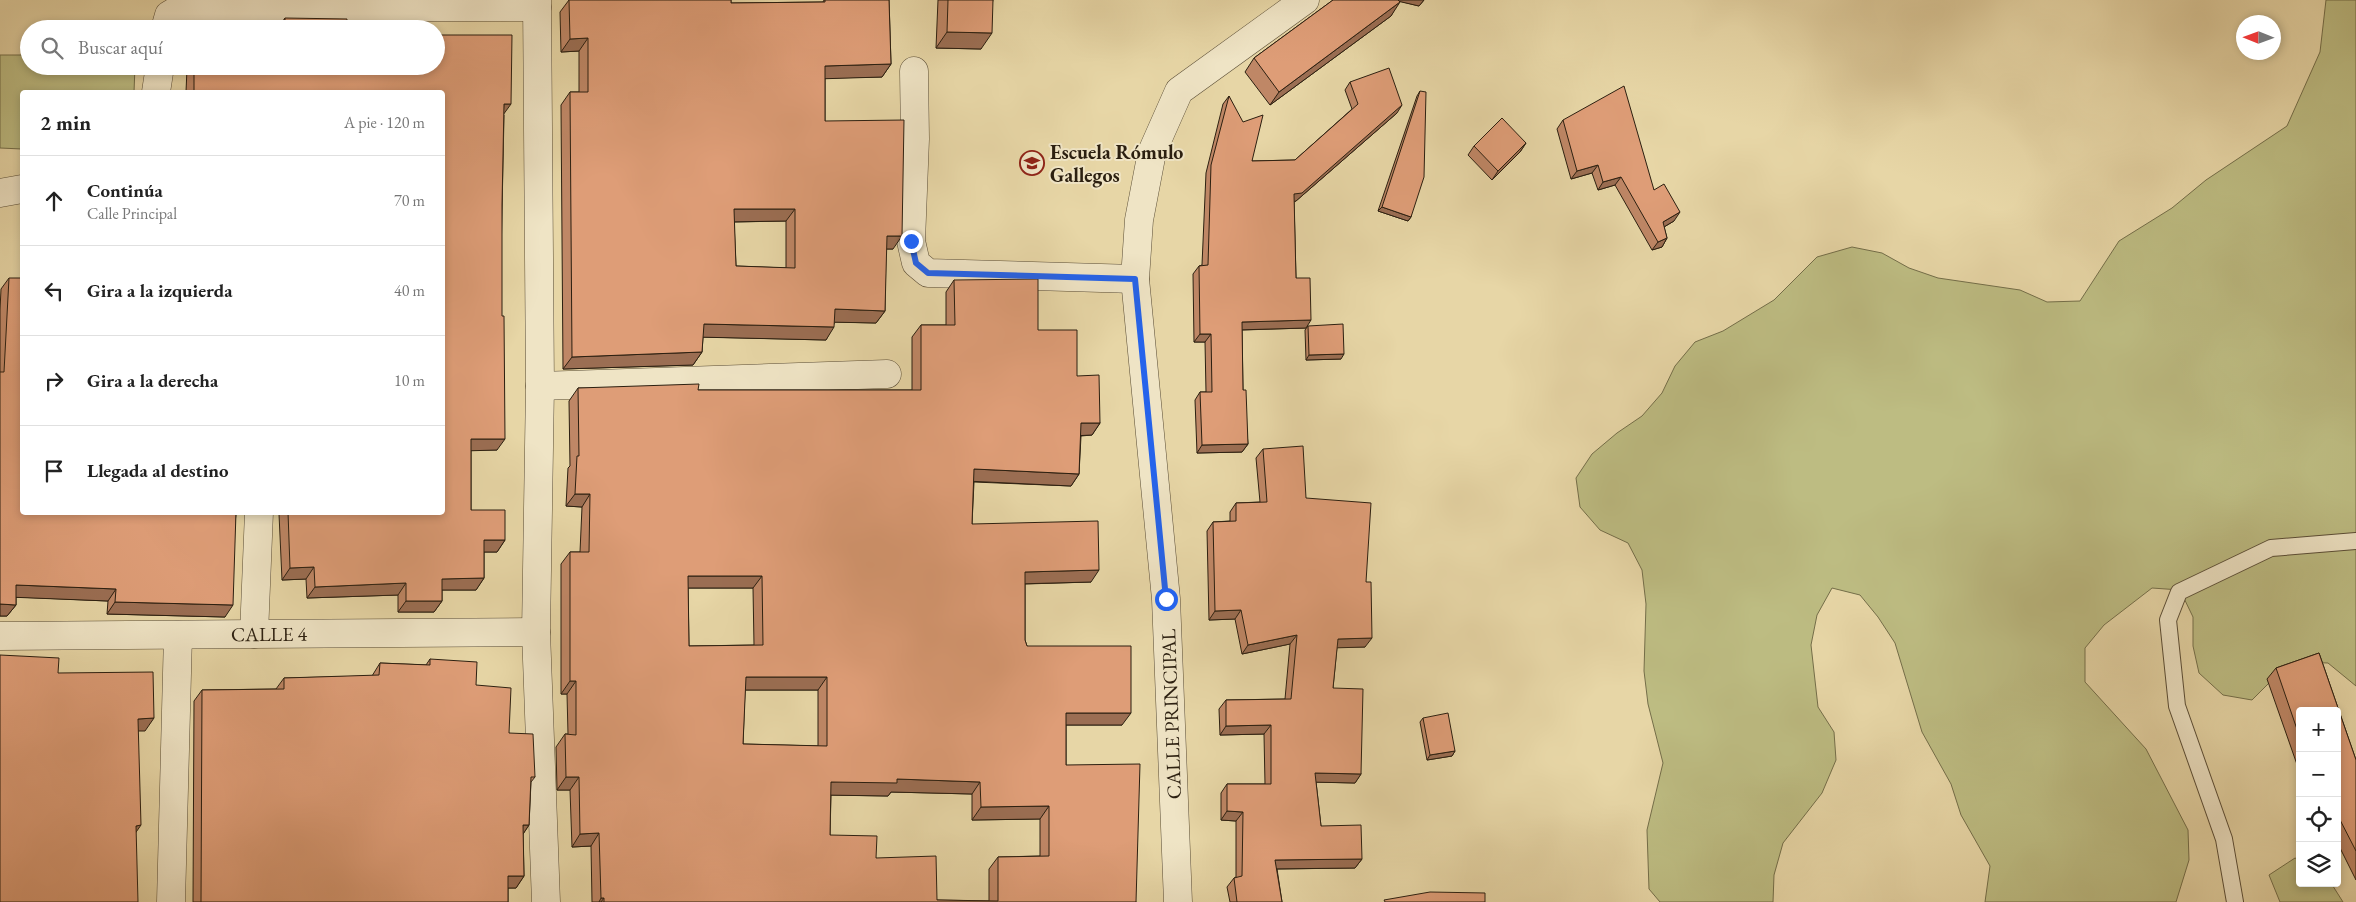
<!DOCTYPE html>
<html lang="es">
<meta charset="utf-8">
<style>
:root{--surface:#fff;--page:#f6f6f6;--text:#222;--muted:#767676;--line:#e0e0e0}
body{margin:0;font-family:"EB Garamond",serif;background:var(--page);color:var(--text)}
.controls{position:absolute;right:15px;bottom:15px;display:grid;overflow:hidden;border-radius:5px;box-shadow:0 2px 8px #0003}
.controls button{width:45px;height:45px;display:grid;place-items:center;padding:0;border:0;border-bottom:1px solid var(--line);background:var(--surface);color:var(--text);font:25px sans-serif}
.compass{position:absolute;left:2236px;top:15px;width:45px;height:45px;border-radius:50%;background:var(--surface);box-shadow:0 2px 8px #0003;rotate:271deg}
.stop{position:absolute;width:15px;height:15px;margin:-11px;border:4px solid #2563eb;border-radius:50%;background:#fff}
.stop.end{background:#2563eb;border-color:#fff;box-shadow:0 1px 5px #0008}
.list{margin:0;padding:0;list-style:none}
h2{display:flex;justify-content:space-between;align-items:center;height:65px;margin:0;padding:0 20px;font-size:21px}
h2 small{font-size:16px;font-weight:400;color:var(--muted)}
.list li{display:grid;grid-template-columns:32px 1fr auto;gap:15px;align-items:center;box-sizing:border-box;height:90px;padding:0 20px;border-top:1px solid var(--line)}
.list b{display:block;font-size:19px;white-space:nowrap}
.list p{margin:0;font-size:16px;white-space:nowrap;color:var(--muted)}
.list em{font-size:16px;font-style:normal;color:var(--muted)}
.icon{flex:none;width:28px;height:28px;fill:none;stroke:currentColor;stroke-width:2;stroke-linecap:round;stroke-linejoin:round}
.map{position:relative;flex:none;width:2356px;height:902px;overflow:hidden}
.search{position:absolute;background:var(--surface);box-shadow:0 2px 8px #0003;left:20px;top:20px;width:425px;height:55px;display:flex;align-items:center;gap:12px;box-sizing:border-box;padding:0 18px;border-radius:28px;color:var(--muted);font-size:19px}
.panel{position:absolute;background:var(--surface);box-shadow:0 2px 8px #0003;left:20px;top:90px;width:425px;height:425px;border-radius:5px}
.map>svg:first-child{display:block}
.green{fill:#bdbc82;stroke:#746e49}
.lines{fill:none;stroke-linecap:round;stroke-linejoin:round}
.service-casing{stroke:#5a4d36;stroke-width:18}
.minor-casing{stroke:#5a4d36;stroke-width:29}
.service{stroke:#efe4c5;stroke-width:16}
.minor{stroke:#efe4c5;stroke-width:28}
.wall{fill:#bf8766;stroke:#2b1f10;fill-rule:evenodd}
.shaded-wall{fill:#9b6e53;stroke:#2b1f10}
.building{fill:#de9d77;stroke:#2b1f10;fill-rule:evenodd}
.route{stroke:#2563eb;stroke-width:6}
.labels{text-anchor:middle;stroke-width:4;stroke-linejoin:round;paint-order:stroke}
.poi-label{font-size:20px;font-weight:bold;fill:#2b1f10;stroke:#efe4c5;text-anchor:start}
.street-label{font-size:20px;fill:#2b1f10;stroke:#efe4c5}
</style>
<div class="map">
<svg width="2356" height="902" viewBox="0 0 2356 902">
<rect width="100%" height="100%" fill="#e7d6a6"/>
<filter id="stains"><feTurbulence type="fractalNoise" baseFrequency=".004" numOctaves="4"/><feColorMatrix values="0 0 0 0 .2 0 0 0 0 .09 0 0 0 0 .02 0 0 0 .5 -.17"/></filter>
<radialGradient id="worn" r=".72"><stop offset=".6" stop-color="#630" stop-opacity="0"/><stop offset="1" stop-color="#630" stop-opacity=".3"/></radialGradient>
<!-- green -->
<g class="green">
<polygon points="2326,0 2356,0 2356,686 2328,663 2300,662 2273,679 2252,700 2223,695 2199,673 2193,646 2193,617 2180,590 2152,588 2104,625 2085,648 2085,682 2146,749 2188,830 2189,860 2176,902 1985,902 1990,866 1961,815 1951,784 1922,732 1895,643 1878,617 1860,595 1832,588 1817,615 1811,645 1818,707 1834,732 1836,760 1822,793 1783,843 1774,875 1773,902 1660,902 1649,889 1647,830 1663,763 1648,704 1644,671 1646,604 1642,570 1628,543 1600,530 1580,507 1576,478 1592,454 1617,433 1642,416 1662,393 1675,366 1695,342 1723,331 1774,300 1817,257 1852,247 1882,253 1909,268 1938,278 2020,290 2047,302 2080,301 2119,241 2172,208 2206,180 2287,126 2320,52"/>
<polygon points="0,55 29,55 29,66 135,66 134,92 22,92 22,149 0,148"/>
<polygon points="2295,858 2300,860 2300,883 2331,883 2343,902 2280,902 2269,875"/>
</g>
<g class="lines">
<defs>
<polyline id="service" points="2235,902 2224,839 2177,706 2168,620 2179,592 2271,548 2356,541"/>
<g id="minor">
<polyline points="537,0 540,386 536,632 546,902"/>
<polyline points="165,29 169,15 181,8 537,7"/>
<polyline points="914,71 915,139 911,241 916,263 928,273 1135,279"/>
<polyline points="156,92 160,66"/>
<polyline points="0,193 22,189"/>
<polyline points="540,386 887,374"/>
<polyline points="254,634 259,512"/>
<path id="s1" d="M 0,636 L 536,632"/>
<polyline points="171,902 178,635"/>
<polyline points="1178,902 1166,599 1135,279 1139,220 1152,152 1179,91 1305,0"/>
</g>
</defs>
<!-- service casing -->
<use href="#service" class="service-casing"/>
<!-- minor casing -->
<use href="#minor" class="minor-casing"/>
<!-- service -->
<use href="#service" class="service"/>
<!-- minor -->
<use href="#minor" class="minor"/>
</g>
<!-- wall -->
<g class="wall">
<path d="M 569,0 L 731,0 L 731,3 L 823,2 L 824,0 L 889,0 L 891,64 L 882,77 L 825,78 L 825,121 L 893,249 L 886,249 L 885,311 L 876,323 L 835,322 L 826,340 L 703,337 L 702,352 L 693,365 L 563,369 L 561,105 L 570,92 L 579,92 L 579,51 L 561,52 L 560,12 ZM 786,221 L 786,268 L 736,266 L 734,222 Z"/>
<polygon points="938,0 993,0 981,49 936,48"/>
<polygon points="1333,0 1424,0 1419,6 1399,1 1391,16 1270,105 1245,72 1254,58"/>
<polygon points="285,18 285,29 277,29"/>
<polygon points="439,35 504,115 497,450 471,450 471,510 505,540 497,552 484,552 484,578 476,590 442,590 442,601 434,612 398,612 398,595 307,598 306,579 282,580 279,514 275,514 274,512 442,512 442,92 186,92 187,68 187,66 436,66 436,40"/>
<polygon points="1350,82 1397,113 1296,201 1294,202 1296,278 1306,328 1242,330 1243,390 1248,444 1242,452 1197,453 1195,400 1200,392 1206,392 1205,342 1194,342 1193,274 1199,266 1202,265 1206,173 1223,104 1229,96 1252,161 1295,160 1352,109 1345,90"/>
<polygon points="1420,91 1411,217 1408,221 1378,211 1417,96"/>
<polygon points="1563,120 1654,190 1674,221 1664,227 1667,238 1662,247 1652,250 1615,185 1598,190 1592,173 1571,179 1557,129"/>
<polygon points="1526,143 1520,152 1492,180 1468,155 1474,146"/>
<polygon points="9,278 243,514 236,514 225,617 107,614 108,601 16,597 16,605 7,616 0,616 0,310 1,289"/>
<path d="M 954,280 L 1038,330 L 1077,376 L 1100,423 L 1092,435 L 1081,436 L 1079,474 L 1071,486 L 974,482 L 972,524 L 1091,582 L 1025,584 L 1025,640 L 1027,646 L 1122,725 L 1066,725 L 1066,765 L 1136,902 L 592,902 L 591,846 L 572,847 L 570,790 L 557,790 L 556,747 L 565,734 L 568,734 L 567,694 L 561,694 L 561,564 L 570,552 L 580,552 L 582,507 L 566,506 L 568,468 L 570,466 L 569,401 L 578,388 L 698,390 L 912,390 L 912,337 L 921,325 L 946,325 L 946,292 ZM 688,588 L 753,588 L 754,645 L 689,646 ZM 745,690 L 818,690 L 818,746 L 743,744 ZM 891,792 L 972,794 L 972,820 L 1040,819 L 1040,856 L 998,857 L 989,869 L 989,901 L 937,900 L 876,858 L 830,835 L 831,795 L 888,796 Z"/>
<polygon points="1308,326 1341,359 1306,360 1305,330"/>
<polygon points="1263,449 1306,498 1366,582 1365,647 1337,647 1333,688 1361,774 1355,783 1316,782 1321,826 1362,859 1355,868 1277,869 1282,902 1230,902 1227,887 1234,878 1236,877 1236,821 1221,820 1221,793 1227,784 1265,784 1264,734 1220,735 1219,709 1226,700 1285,699 1290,644 1242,654 1235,619 1209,620 1207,531 1213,522 1230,521 1230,512 1236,503 1260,502 1256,458"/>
<polygon points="2319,653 2356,760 2356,880 2337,842 2337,711 2300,711 2300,773 2267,679 2276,668"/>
<polygon points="430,659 476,685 509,733 535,777 531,782 529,825 523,834 524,876 516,888 508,888 508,902 193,902 194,701 202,690 276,689 284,678 372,676 380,663 426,665"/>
<polygon points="1423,718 1455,751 1452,756 1427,760 1420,722"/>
</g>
<!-- shaded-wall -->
<g class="shaded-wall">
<polygon points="1393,0 1424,0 1419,6"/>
<polygon points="1400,2 1391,16 1270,105 1279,92"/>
<polygon points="947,32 992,33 981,49 936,48"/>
<polygon points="588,38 579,51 561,52 570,39"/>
<polygon points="891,64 882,77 816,79 825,66"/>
<polygon points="504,104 511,104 503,115"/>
<polygon points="1402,105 1397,113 1296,201 1289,202 1294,194"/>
<polygon points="1526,143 1520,152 1492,180 1498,171"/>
<polygon points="1598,165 1592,173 1571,179 1577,171"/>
<polygon points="1621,177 1615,185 1598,190 1603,182"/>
<polygon points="1382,207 1411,217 1408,221 1378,211"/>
<polygon points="734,209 795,209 786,221 725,222"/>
<polygon points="1680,212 1674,221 1657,231 1663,222"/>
<polygon points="887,236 902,236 893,249 878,249"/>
<polygon points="1667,238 1662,247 1652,250 1658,242"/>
<polygon points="835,309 885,311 876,323 826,322"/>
<polygon points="1311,320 1306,328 1236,330 1242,322"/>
<polygon points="704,324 834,327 826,340 695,337"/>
<polygon points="1200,334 1211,334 1205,342 1194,342"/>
<polygon points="702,352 693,365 563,369 572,357"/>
<polygon points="1344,354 1341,359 1306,360 1309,355"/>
<polygon points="1081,423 1100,423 1092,435 1072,436"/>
<polygon points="471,439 505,439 497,450 463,451"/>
<polygon points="1248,444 1242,452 1197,453 1202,445"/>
<polygon points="974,469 1079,474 1071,486 966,481"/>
<polygon points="575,494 590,494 582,507 566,506"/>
<polygon points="229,512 245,512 243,514 228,515"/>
<polygon points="276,512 280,512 279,514 275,514"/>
<polygon points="484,540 505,540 497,552 476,552"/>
<polygon points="314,567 306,579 282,580 290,568"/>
<polygon points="1099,570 1091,582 1016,584 1025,572"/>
<polygon points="688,576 762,576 753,588 679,588"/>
<polygon points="484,578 476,590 434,590 442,579"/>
<polygon points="406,583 398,595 307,598 315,587"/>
<polygon points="16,585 116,589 108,601 8,597"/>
<polygon points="406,601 442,601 434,612 398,612"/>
<polygon points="115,602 233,605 225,617 107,614"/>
<polygon points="0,604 16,605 7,616 0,616"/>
<polygon points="1241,610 1235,619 1209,620 1215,611"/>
<polygon points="1297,635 1290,644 1242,654 1248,645"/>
<polygon points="1372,638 1365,647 1331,648 1338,639"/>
<polygon points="746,677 827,677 818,690 737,690"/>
<polygon points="570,681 576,681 567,694 561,694"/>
<polygon points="1066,713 1131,713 1122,725 1057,725"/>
<polygon points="154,718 145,731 129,731 138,719"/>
<polygon points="1271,725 1264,734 1220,735 1226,726"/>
<polygon points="1455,751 1452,756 1427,760 1430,755"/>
<polygon points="1315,773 1361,774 1355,783 1308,782"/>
<polygon points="566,777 579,777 570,790 557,790"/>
<polygon points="897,779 980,782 972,794 891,792 888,796 822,795 831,782"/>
<polygon points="1049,806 1040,819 972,820 981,807"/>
<polygon points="1227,811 1243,812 1236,821 1221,820"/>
<polygon points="141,825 132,838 136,826"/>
<polygon points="523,825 529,825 521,837"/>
<polygon points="599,833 591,846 572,847 580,834"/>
<polygon points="1362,859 1355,868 1269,869 1275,860"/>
<polygon points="508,876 524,876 516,888 500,888"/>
<polygon points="601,898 604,898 601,902 599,902"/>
</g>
<!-- building -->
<g class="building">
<path d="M 569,0 L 731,0 L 731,3 L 825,2 L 825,0 L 889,0 L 891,64 L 825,66 L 825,121 L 904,120 L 902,236 L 887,236 L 885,311 L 835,309 L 834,327 L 704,324 L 702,352 L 572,357 L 570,92 L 588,92 L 588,38 L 570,39 ZM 734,209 L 795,209 L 795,268 L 736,266 Z"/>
<polygon points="948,0 993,0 992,33 947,32"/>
<polygon points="1333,0 1398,0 1400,2 1279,92 1254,58"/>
<polygon points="285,18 347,19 346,29 285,29"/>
<polygon points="439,35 512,35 511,104 504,104 502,205 502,316 504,316 505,439 471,439 471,510 505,510 505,540 484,540 484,578 442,579 442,601 406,601 406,583 315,587 314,567 290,568 288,512 442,512 442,92 194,92 194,66 436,66 436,44 439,44"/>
<polygon points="1389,68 1402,105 1302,193 1294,194 1296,278 1310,278 1311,320 1242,322 1243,390 1246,390 1248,444 1202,445 1200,392 1212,392 1211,334 1200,334 1199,266 1208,265 1211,165 1229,96 1243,122 1263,115 1252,161 1295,160 1358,104 1350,82"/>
<polygon points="1624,86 1654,190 1664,184 1680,212 1663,222 1667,238 1658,242 1621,177 1603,182 1598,165 1577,171 1563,120"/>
<polygon points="1420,91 1426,92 1424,177 1411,217 1382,207"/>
<polygon points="1502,118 1526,143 1498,171 1474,146"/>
<polygon points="9,278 22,278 22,512 236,512 233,605 115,602 116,589 16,585 16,605 0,604 0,372 4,372"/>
<path d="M 1038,279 L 1038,330 L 1077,330 L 1077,376 L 1099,375 L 1100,423 L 1081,423 L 1079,474 L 974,469 L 972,524 L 1098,521 L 1099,570 L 1025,572 L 1025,640 L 1027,646 L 1131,646 L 1131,713 L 1066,713 L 1066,765 L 1140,764 L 1136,902 L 604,902 L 604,898 L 601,898 L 599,833 L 580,834 L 579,777 L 566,777 L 565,734 L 576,735 L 576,681 L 570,681 L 570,552 L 589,552 L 590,494 L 575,494 L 577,456 L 579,456 L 578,388 L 699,384 L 698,390 L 921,390 L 921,325 L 955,325 L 954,280 ZM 688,576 L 762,576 L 763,645 L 689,646 ZM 746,677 L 827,677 L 827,746 L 743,744 ZM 897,779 L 980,782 L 981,807 L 1049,806 L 1049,856 L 998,857 L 998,901 L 937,900 L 936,856 L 876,858 L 877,836 L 830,835 L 831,782 L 897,783 Z"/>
<polygon points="1343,324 1344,354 1309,355 1308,326"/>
<polygon points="1303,446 1306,498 1371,503 1366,582 1371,582 1372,638 1338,639 1333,688 1363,689 1361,774 1315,773 1321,826 1361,825 1362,859 1275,860 1282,902 1237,902 1234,878 1242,876 1243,812 1227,811 1227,784 1271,784 1271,725 1226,726 1226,700 1291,699 1297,635 1248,645 1241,610 1215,611 1213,522 1236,521 1236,503 1267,502 1263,449"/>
<polygon points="2319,653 2356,760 2356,851 2337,814 2337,711 2300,711 2300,738 2276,668"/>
<polygon points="0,655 59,658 58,673 153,672 154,718 138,719 141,825 136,826 138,902 0,902"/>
<polygon points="430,659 477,662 476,685 511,688 509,733 533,734 535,777 531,777 529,825 523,825 524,876 508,876 508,902 201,902 202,690 284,689 284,678 379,675 380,663 430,665"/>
<polygon points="1448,713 1455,751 1430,755 1423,718"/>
<polygon points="1430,892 1485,893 1485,902 1385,902 1384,900"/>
</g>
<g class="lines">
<!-- route -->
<polyline class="route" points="911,241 916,263 928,273 1135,279 1166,599"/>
</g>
<!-- icons -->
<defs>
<symbol id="school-ring" viewBox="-11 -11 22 22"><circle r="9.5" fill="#efe4c5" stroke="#8f2418" stroke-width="1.5"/><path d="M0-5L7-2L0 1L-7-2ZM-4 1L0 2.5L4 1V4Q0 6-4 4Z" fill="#8f2418"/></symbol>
</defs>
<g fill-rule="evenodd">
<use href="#school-ring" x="1018" y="149" width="28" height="28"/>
</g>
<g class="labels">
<!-- poi labels -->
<g class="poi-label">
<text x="1050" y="159">Escuela Rómulo<tspan x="1050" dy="23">Gallegos</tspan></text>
</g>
<!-- street labels -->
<g class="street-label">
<text dy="7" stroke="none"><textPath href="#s1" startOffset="269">CALLE 4</textPath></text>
<text transform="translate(1171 714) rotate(-92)" y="7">CALLE PRINCIPAL</text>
</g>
</g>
<rect width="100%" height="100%" filter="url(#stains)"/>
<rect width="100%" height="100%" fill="url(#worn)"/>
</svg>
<div class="controls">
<button>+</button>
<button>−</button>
<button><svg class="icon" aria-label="locate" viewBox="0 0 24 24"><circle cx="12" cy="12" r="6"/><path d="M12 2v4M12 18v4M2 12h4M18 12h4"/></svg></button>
<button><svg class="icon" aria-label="layers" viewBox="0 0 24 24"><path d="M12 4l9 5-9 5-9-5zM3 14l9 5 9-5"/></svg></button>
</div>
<svg class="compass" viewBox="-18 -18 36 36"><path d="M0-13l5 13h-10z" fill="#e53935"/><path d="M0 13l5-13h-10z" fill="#767676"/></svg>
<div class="stop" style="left:1166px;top:599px"></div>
<div class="stop end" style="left:911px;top:241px"></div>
<div class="search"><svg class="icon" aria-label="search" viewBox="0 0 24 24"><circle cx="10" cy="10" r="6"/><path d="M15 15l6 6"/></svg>Buscar aquí</div>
<section class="panel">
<h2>2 min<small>A pie · 120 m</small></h2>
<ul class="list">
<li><svg class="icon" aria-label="ahead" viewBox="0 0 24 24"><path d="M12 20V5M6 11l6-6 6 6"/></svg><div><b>Continúa</b><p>Calle Principal</p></div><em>70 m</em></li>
<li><svg class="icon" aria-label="left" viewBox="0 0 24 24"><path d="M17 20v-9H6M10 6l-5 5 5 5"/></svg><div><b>Gira a la izquierda</b></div><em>40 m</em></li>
<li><svg class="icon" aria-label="right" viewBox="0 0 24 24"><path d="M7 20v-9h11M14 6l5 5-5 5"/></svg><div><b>Gira a la derecha</b></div><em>10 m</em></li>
<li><svg class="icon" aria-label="arrive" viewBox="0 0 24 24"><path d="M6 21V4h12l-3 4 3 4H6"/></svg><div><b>Llegada al destino</b></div></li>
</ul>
</section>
</div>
